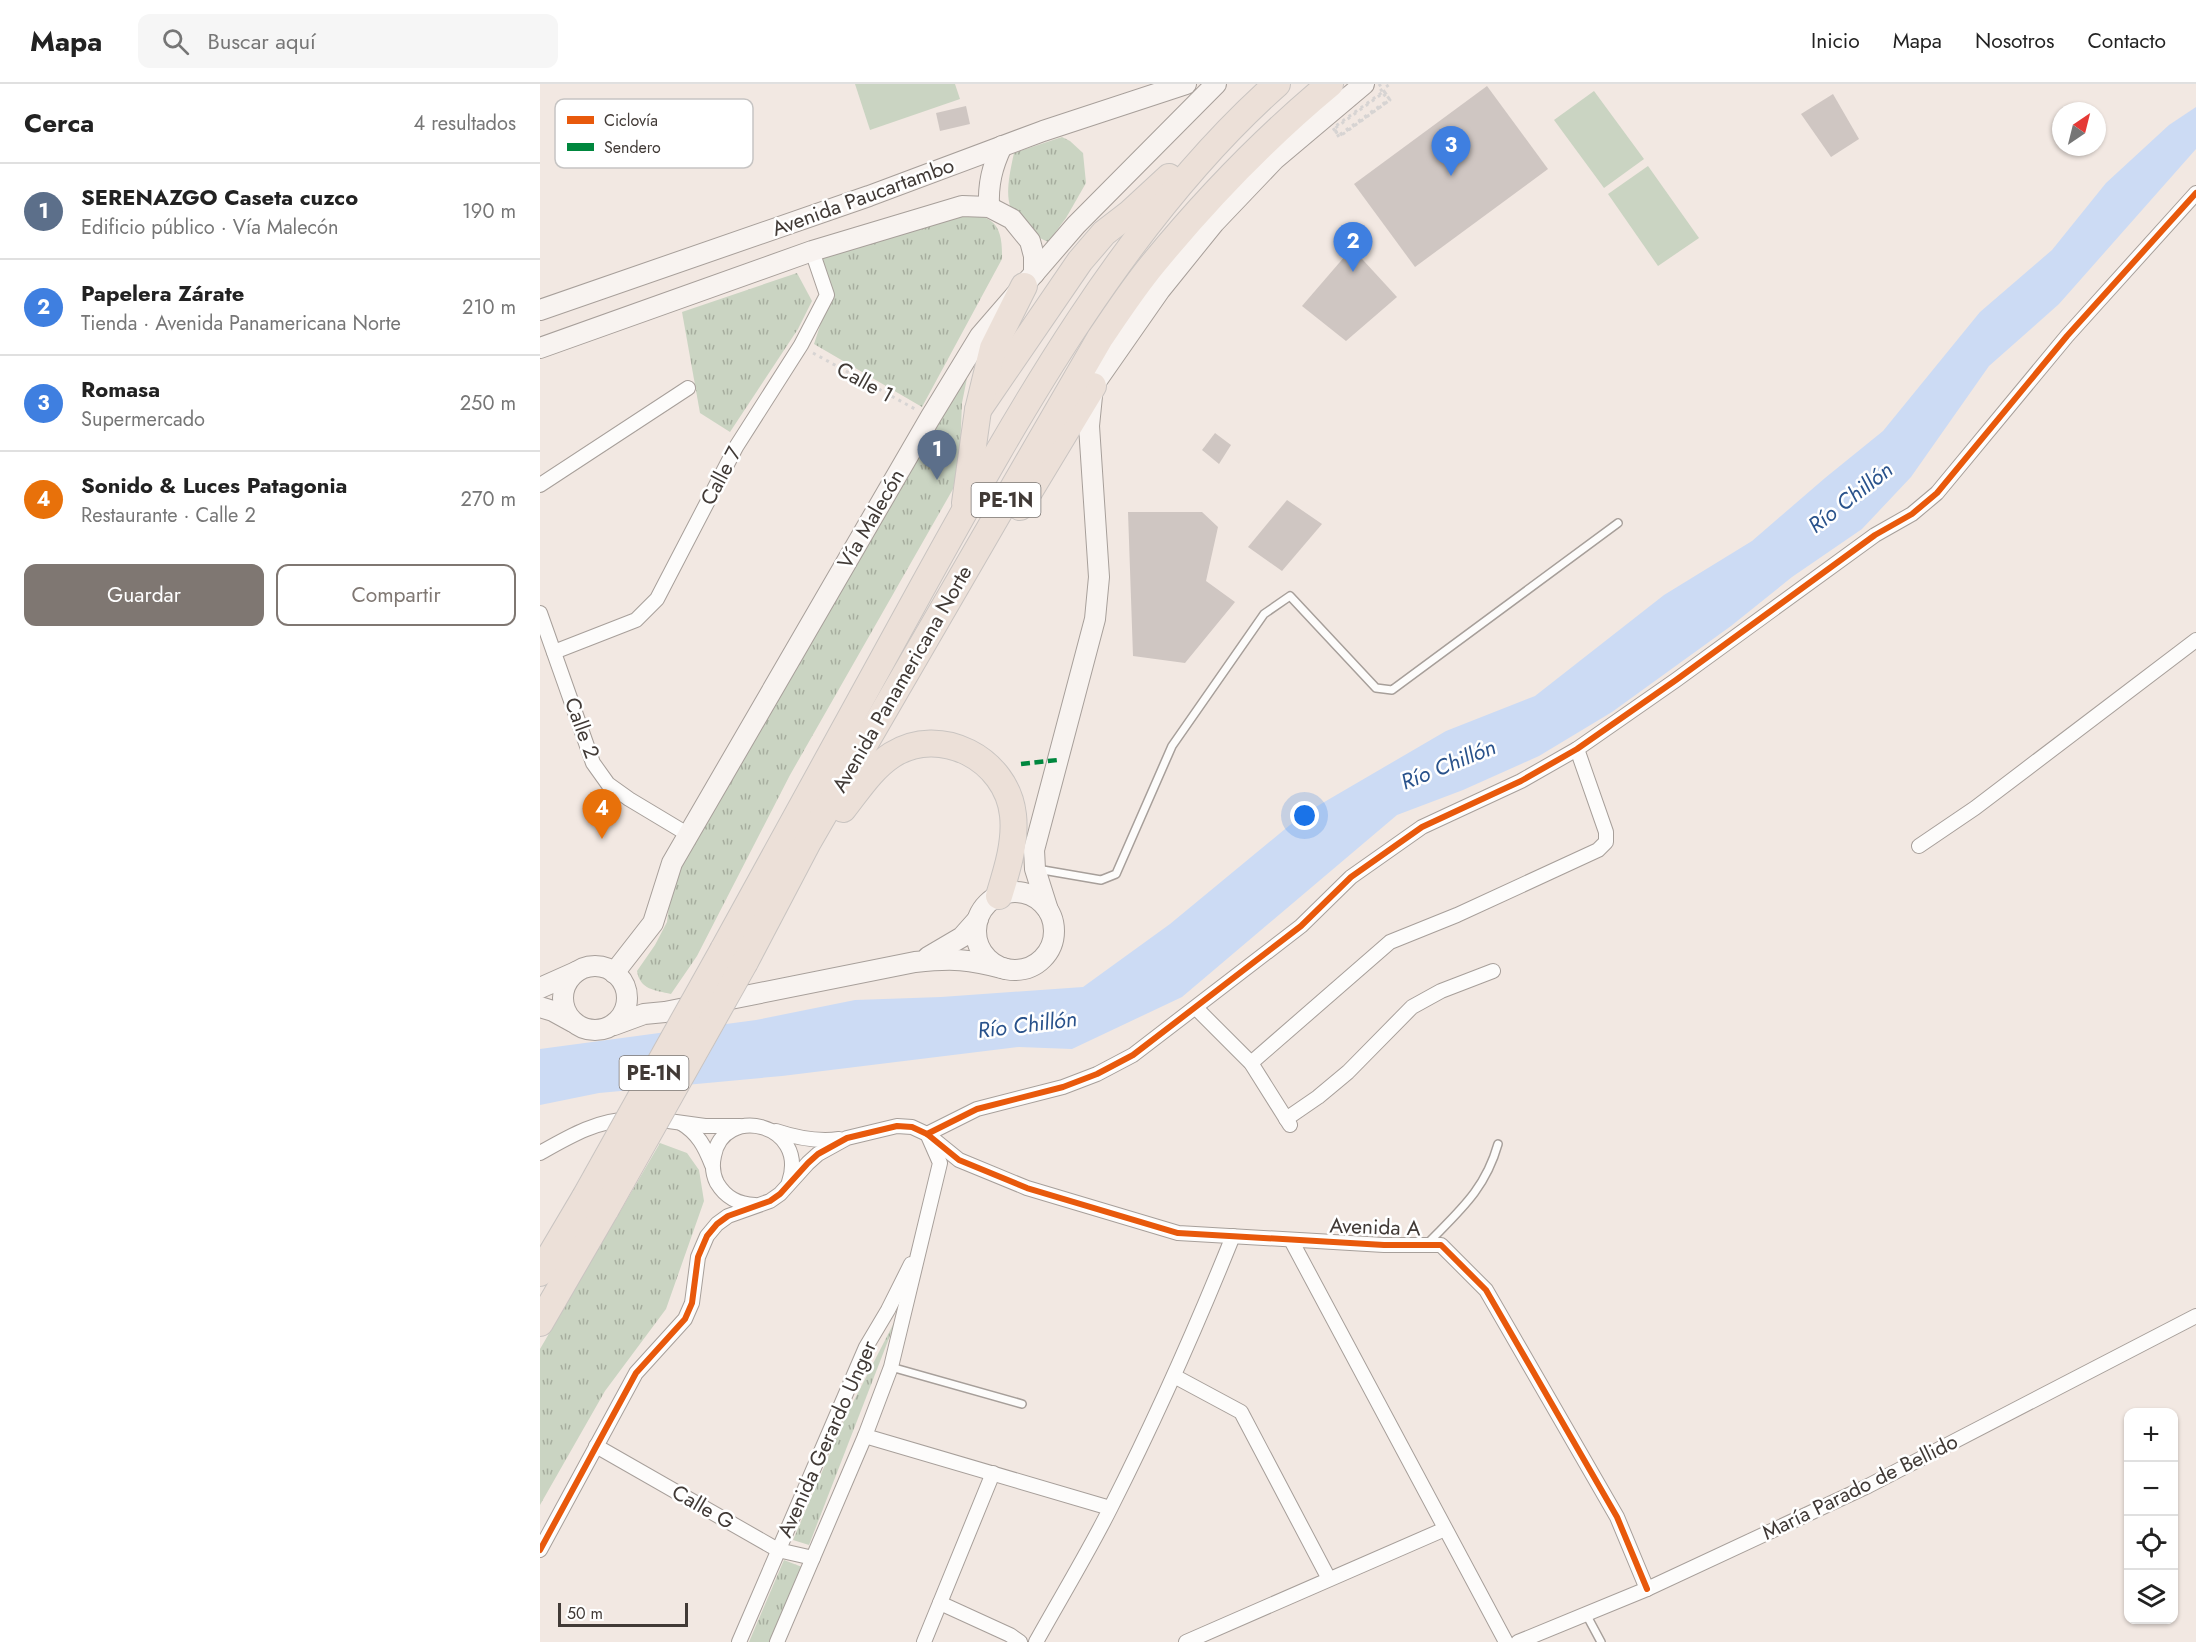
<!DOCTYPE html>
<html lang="es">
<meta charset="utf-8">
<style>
:root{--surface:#fff;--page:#f6f6f6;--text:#222;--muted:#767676;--line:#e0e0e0;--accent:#7f7772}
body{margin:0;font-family:Jost,sans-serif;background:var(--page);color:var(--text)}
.controls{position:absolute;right:18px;bottom:18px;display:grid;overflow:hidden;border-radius:12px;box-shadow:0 2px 4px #0004}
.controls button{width:54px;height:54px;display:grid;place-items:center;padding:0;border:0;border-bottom:2px solid var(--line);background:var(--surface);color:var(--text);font:30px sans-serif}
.compass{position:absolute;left:1512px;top:18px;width:54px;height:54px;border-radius:50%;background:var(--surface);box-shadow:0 2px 4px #0004;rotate:35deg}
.scale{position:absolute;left:18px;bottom:15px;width:130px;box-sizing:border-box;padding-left:6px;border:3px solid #413a36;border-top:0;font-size:16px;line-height:21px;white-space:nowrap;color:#413a36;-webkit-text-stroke:4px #fff;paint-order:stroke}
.you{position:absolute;left:765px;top:732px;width:21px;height:21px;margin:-15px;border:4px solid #fff;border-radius:50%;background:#1a73e8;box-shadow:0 0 0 9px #1a73e833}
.badge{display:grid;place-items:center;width:39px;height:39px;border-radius:50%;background:var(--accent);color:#fff;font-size:20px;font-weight:700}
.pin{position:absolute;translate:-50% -50px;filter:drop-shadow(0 2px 3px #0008)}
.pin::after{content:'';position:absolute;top:32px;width:21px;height:18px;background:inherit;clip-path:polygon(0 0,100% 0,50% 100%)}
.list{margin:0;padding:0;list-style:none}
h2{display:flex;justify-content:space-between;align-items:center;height:78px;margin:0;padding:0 24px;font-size:26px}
h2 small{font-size:20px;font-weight:400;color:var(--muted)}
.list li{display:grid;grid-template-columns:39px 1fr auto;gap:18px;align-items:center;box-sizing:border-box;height:96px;padding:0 24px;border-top:2px solid var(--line)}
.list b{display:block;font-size:22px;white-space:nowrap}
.list p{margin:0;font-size:20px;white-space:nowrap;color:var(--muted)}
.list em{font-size:20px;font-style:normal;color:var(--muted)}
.actions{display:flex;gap:12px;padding:18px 24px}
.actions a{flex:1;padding:14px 0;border:2px solid var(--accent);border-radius:12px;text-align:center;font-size:21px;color:var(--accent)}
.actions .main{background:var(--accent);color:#fff}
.icon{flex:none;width:33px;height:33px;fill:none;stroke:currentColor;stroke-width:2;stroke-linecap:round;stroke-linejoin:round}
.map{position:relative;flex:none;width:1656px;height:1558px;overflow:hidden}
header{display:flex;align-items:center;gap:36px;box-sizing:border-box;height:84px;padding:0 30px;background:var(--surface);border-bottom:2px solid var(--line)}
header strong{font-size:28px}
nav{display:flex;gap:33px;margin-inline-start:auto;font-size:21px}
.search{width:420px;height:54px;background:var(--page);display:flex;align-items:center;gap:15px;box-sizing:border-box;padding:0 21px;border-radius:12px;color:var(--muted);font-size:22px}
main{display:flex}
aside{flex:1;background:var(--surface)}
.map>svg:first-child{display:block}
.grass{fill:url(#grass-tufts)}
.garden{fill:#cad4c2}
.water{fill:#ccdbf4}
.building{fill:#cfc6c2}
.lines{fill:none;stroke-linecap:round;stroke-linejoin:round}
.lane-casing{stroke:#a79f9a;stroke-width:10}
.street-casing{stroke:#a79f9a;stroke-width:16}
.secondary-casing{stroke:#a79f9a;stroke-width:22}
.highway-casing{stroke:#c9c4c1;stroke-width:28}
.path{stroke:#d7d4d3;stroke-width:3;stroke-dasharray:3 4.5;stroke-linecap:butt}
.lane{stroke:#fdfcfb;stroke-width:7}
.street{stroke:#fdfcfb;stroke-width:14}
.secondary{stroke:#f8f3f0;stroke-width:20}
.highway{stroke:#ece0d8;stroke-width:26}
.highway-bridge-casing{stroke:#c9c4c1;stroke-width:28;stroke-linecap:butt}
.path-bridge{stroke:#d7d4d3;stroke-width:3;stroke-dasharray:3 4.5;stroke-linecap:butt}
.highway-bridge{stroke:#ece0d8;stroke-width:26}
.quiet{stroke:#00873e;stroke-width:4.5;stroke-dasharray:9 4.5;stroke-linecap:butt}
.cycleway-casing{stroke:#fff;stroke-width:10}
.cycleway{stroke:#e8590c;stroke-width:6}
.labels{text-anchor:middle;stroke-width:5;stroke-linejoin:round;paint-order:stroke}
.shield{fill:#fff;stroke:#7a7572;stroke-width:1.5}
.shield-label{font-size:20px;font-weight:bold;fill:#413a36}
.street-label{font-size:21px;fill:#413a36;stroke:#fff}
.water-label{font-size:22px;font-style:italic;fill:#29528b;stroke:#fff}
.key{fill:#fff;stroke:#c6c4c3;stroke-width:1.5}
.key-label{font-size:16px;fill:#413a36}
</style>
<header>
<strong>Mapa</strong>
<div class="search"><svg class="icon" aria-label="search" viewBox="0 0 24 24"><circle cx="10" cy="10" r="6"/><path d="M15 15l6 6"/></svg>Buscar aquí</div>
<nav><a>Inicio</a><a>Mapa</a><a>Nosotros</a><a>Contacto</a></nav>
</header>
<main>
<aside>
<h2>Cerca<small>4 resultados</small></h2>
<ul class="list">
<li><span class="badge" style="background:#5c6f8a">1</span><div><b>SERENAZGO Caseta cuzco</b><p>Edificio público · Vía Malecón</p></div><em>190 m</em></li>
<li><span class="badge" style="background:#3f7fe0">2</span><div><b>Papelera Zárate</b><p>Tienda · Avenida Panamericana Norte</p></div><em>210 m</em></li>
<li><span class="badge" style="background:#3f7fe0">3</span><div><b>Romasa</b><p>Supermercado</p></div><em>250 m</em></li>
<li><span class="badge" style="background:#e8710a">4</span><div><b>Sonido &amp; Luces Patagonia</b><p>Restaurante · Calle 2</p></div><em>270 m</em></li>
</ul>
<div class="actions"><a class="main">Guardar</a><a>Compartir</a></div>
</aside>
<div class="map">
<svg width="1656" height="1558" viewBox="0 0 1656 1558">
<defs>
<pattern id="grass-tufts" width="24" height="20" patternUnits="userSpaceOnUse" patternTransform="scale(1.5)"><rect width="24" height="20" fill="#cad4c2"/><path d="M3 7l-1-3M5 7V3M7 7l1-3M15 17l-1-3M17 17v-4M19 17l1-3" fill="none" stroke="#a6ad9e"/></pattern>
</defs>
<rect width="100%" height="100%" fill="#f2e8e2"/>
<!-- grass -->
<g class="grass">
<path d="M 522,53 L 530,57 L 543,69 L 546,99 L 526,134 L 508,158 C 462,136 464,114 474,69 Z"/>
<path d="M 419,129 C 453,131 463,139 462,175 L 382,323 L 274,260 L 290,211 L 277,170 Z"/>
<polygon points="257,189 272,217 258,245 190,348 160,329 142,228"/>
<path d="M 438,262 L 427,294 L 422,319 L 420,368 L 413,405 L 250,691 L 157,872 L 131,910 C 115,906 100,906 97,887 L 115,861 L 127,838 L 130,814 L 139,778 Z"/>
<polygon points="120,1059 147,1069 159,1086 164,1117 126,1225 65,1307 0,1421 0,1265"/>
<polygon points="358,1231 269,1461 253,1456 305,1334"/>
<polygon points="244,1476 262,1483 230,1558 209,1558"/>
</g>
<!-- garden -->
<g class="garden">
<polygon points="315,0 415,0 420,15 330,46"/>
<polygon points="1054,7 1104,75 1064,104 1014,36"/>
<polygon points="1108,82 1159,154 1118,182 1068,110"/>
</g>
<!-- water -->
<polygon class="water" points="1656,23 1656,65 1519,220 1449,282 1371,393 1322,445 1252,493 1191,542 1072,628 999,672 923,706 857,731 642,913 532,965 479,963 242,992 59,1009 0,1021 0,965 216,936 315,916 401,913 543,903 630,840 762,731 906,647 995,612 1124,511 1212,457 1285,394 1343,347 1440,228 1512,166 1566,99 1629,41"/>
<!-- building -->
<g class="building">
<polygon points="947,2 1008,85 875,183 814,100"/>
<polygon points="1293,10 1319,55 1291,73 1261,30"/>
<polygon points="426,22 430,40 400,47 396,29"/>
<polygon points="812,164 857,213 806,257 762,222"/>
<polygon points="675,349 691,361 679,380 662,366"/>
<polygon points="747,416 782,440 742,487 708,463"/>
<polygon points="588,428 662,428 678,443 666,497 695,518 645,579 593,572"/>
</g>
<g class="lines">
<defs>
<g id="lane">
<polyline points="497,785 561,796 576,790 632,662 724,530 750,512 836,604 852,606 1078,439"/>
<path d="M 887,1160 C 919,1127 945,1106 958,1060"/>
<polyline points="351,1283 482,1320"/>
<polyline points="1046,1530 1061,1558"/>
</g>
<g id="street">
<polyline points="0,401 148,304"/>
<polyline points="0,529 53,679 68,700 89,715 149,751"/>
<polyline points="14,568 96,536 117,515 196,363 261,261 287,211 272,167"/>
<polyline points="1379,762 1435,724 1656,556"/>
<polyline points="656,924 711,979 750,1041"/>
<polyline points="711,979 850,858 917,831 1058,766 1066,758 1066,748 1037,665"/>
<polyline points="114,1035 165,1042 200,1042"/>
<polyline points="746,1035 778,1013 808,988 872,923 901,907 953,887"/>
<path d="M 141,1039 C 158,1049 165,1063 172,1081"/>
<path d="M 236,1047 C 257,1054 277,1058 299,1055"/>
<polyline points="387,1050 437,1025 523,1003 557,990 593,971 761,842 811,793 882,743 981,697 1037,665 1136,596 1335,451 1372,430 1397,409 1527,252 1656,109"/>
<path d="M 0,1069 C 30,1052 57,1036 92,1035"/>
<path d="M 215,1121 C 198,1120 186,1114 177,1099 C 173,1091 172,1081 174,1072 C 183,1020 269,1039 249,1098"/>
<polyline points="751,1156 966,1558"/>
<polyline points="634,1292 701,1328 789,1495"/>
<polyline points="325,1352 570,1424"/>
<polyline points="56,1362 238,1466 273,1474"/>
<polyline points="0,1466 96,1289 145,1235 152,1219 158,1173 167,1152 177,1140 188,1132 230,1117 240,1110 268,1079 278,1070 307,1054 357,1042 372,1043 387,1050 419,1076 487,1104 638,1149 844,1161 901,1161 946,1206 1077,1433 1107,1505"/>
<polyline points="400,1519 470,1551 480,1558"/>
<polyline points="199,1558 326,1263 348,1226 371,1180"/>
<polyline points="237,1558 325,1352 351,1283 400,1079 389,1054"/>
<polyline points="384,1558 453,1389"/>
<path d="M 496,1558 C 521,1513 548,1469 571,1423 C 616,1334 656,1244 693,1152"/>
<polyline points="646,1558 905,1445"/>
<polyline points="978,1558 1107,1505 1328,1402 1656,1232"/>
</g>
<g id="secondary">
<path d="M 449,123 C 448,100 452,83 462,62"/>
<polyline points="0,226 329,112 503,47 646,0"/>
<polyline points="0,264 272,167 422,122 449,123 472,135 490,157 494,172 494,190"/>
<circle cx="475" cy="847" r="39"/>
<polyline points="508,826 495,785 494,766 555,535 559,493 549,342 553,302 620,206 674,139 735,75 824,0"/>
<polyline points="388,873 422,853 438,835"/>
<circle cx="55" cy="914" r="32"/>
<polyline points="74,889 113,839 132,779 390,334 440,252 536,141 676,0"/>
<polyline points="0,904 36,888"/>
<polyline points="0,923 13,927 33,938"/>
<path d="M 74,941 L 104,930 L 125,928 L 375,878 C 413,874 428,875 466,885"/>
</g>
<g id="highway">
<polyline points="438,326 540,177 564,149 590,129 629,93"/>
<polyline points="425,419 438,326 453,264 484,202"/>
<polyline points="480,423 553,302"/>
<path d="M 303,725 C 318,706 332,684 352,671 C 400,640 467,675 473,731 C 476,758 467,786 459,812"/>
<path d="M 183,866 C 249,745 316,624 383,502 C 479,328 587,133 737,0"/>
<path d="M 205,878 L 268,758 L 560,254 C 577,229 594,203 613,180 C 667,114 725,54 790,0"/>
<polyline points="0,1189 45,1113"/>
<polyline points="0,1239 66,1125"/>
</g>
</defs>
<!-- lane casing -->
<use href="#lane" class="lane-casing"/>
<!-- street casing -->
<use href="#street" class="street-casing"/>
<!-- secondary casing -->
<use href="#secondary" class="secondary-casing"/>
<!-- highway casing -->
<use href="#highway" class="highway-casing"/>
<!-- path -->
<g class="path">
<polyline points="840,7 850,0"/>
<polyline points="795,46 799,51 848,16"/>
<polyline points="273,269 375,325"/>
</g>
<!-- lane -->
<use href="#lane" class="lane"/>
<!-- street -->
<use href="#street" class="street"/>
<!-- secondary -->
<use href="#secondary" class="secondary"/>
<!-- highway -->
<use href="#highway" class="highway"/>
<defs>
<g id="highway-bridge">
<polyline points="45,1113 183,866"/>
<polyline points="66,1125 205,878"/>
</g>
</defs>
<!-- highway-bridge casing -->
<use href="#highway-bridge" class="highway-bridge-casing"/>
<!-- path-bridge -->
<polyline class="path-bridge" points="839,0 850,16 799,53 793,44 844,7 850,16 799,52 794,45 843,9 848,16"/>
<!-- highway-bridge -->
<use href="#highway-bridge" class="highway-bridge"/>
<!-- quiet -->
<polyline class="quiet" points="481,680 518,676"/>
<defs>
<g id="cycleway">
<polyline points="387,1050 437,1025 523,1003 557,990 593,971 761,842 811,793 882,743 981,697 1037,665 1136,596 1335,451 1372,430 1397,409 1527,252 1656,109"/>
<polyline points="0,1466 96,1289 145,1235 152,1219 158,1173 167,1152 177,1140 188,1132 230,1117 240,1110 268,1079 278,1070 307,1054 357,1042 372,1043 387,1050 419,1076 487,1104 638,1149 844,1161 901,1161 946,1206 1077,1433 1107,1505"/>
</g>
</defs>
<!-- cycleway casing -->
<use href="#cycleway" class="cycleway-casing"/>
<!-- cycleway -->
<use href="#cycleway" class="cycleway"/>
</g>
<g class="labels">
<!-- shield labels -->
<g class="shield">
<rect x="431.5" y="399" width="69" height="34" rx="4.5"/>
<rect x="79.5" y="972" width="69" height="34" rx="4.5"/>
</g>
<g class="shield-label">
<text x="466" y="423">PE-1N</text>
<text x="114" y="996">PE-1N</text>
</g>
<!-- street labels -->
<g class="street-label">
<text transform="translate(323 113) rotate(-20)" y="7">Avenida Paucartambo</text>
<text transform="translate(325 298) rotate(29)" y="7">Calle 1</text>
<text transform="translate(181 392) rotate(-62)" y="7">Calle 7</text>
<text transform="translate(331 435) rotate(-60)" y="7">Vía Malecón</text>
<text transform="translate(362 595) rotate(-60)" y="7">Avenida Panamericana Norte</text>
<text transform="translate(42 644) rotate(70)" y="7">Calle 2</text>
<text transform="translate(835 1143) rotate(2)" y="7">Avenida A</text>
<text transform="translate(287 1355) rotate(-66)" y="7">Avenida Gerardo Unger</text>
<text transform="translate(1320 1403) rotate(-26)" y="7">María Parado de Bellido</text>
<text transform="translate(163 1423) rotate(30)" y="7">Calle G</text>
</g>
<!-- water labels -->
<g class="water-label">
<text transform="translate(1310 413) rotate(-38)" y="8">Río Chillón</text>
<text transform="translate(908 680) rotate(-22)" y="8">Río Chillón</text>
<text transform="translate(487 940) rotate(-7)" y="8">Río Chillón</text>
</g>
</g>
<!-- legend -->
<rect x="15" y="15" width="198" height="69" rx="9" class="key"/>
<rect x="27" y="32" width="27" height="8" fill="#e8590c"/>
<rect x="27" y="59" width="27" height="8" fill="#00873e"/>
<g class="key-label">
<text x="64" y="42">Ciclovía</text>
<text x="64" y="69">Sendero</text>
</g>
</svg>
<div class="controls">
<button>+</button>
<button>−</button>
<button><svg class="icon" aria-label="locate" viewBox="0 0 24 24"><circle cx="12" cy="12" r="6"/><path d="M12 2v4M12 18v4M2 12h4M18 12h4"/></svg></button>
<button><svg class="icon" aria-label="layers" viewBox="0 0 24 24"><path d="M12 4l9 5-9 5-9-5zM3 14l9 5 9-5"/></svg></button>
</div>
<svg class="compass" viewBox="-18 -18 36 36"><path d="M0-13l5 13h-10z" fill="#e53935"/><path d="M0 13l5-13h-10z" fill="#767676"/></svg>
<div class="scale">50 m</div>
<div class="you"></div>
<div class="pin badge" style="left:397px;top:396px;background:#5c6f8a">1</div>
<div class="pin badge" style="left:813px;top:188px;background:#3f7fe0">2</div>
<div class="pin badge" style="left:911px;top:92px;background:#3f7fe0">3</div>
<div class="pin badge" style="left:62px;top:755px;background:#e8710a">4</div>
</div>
</main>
